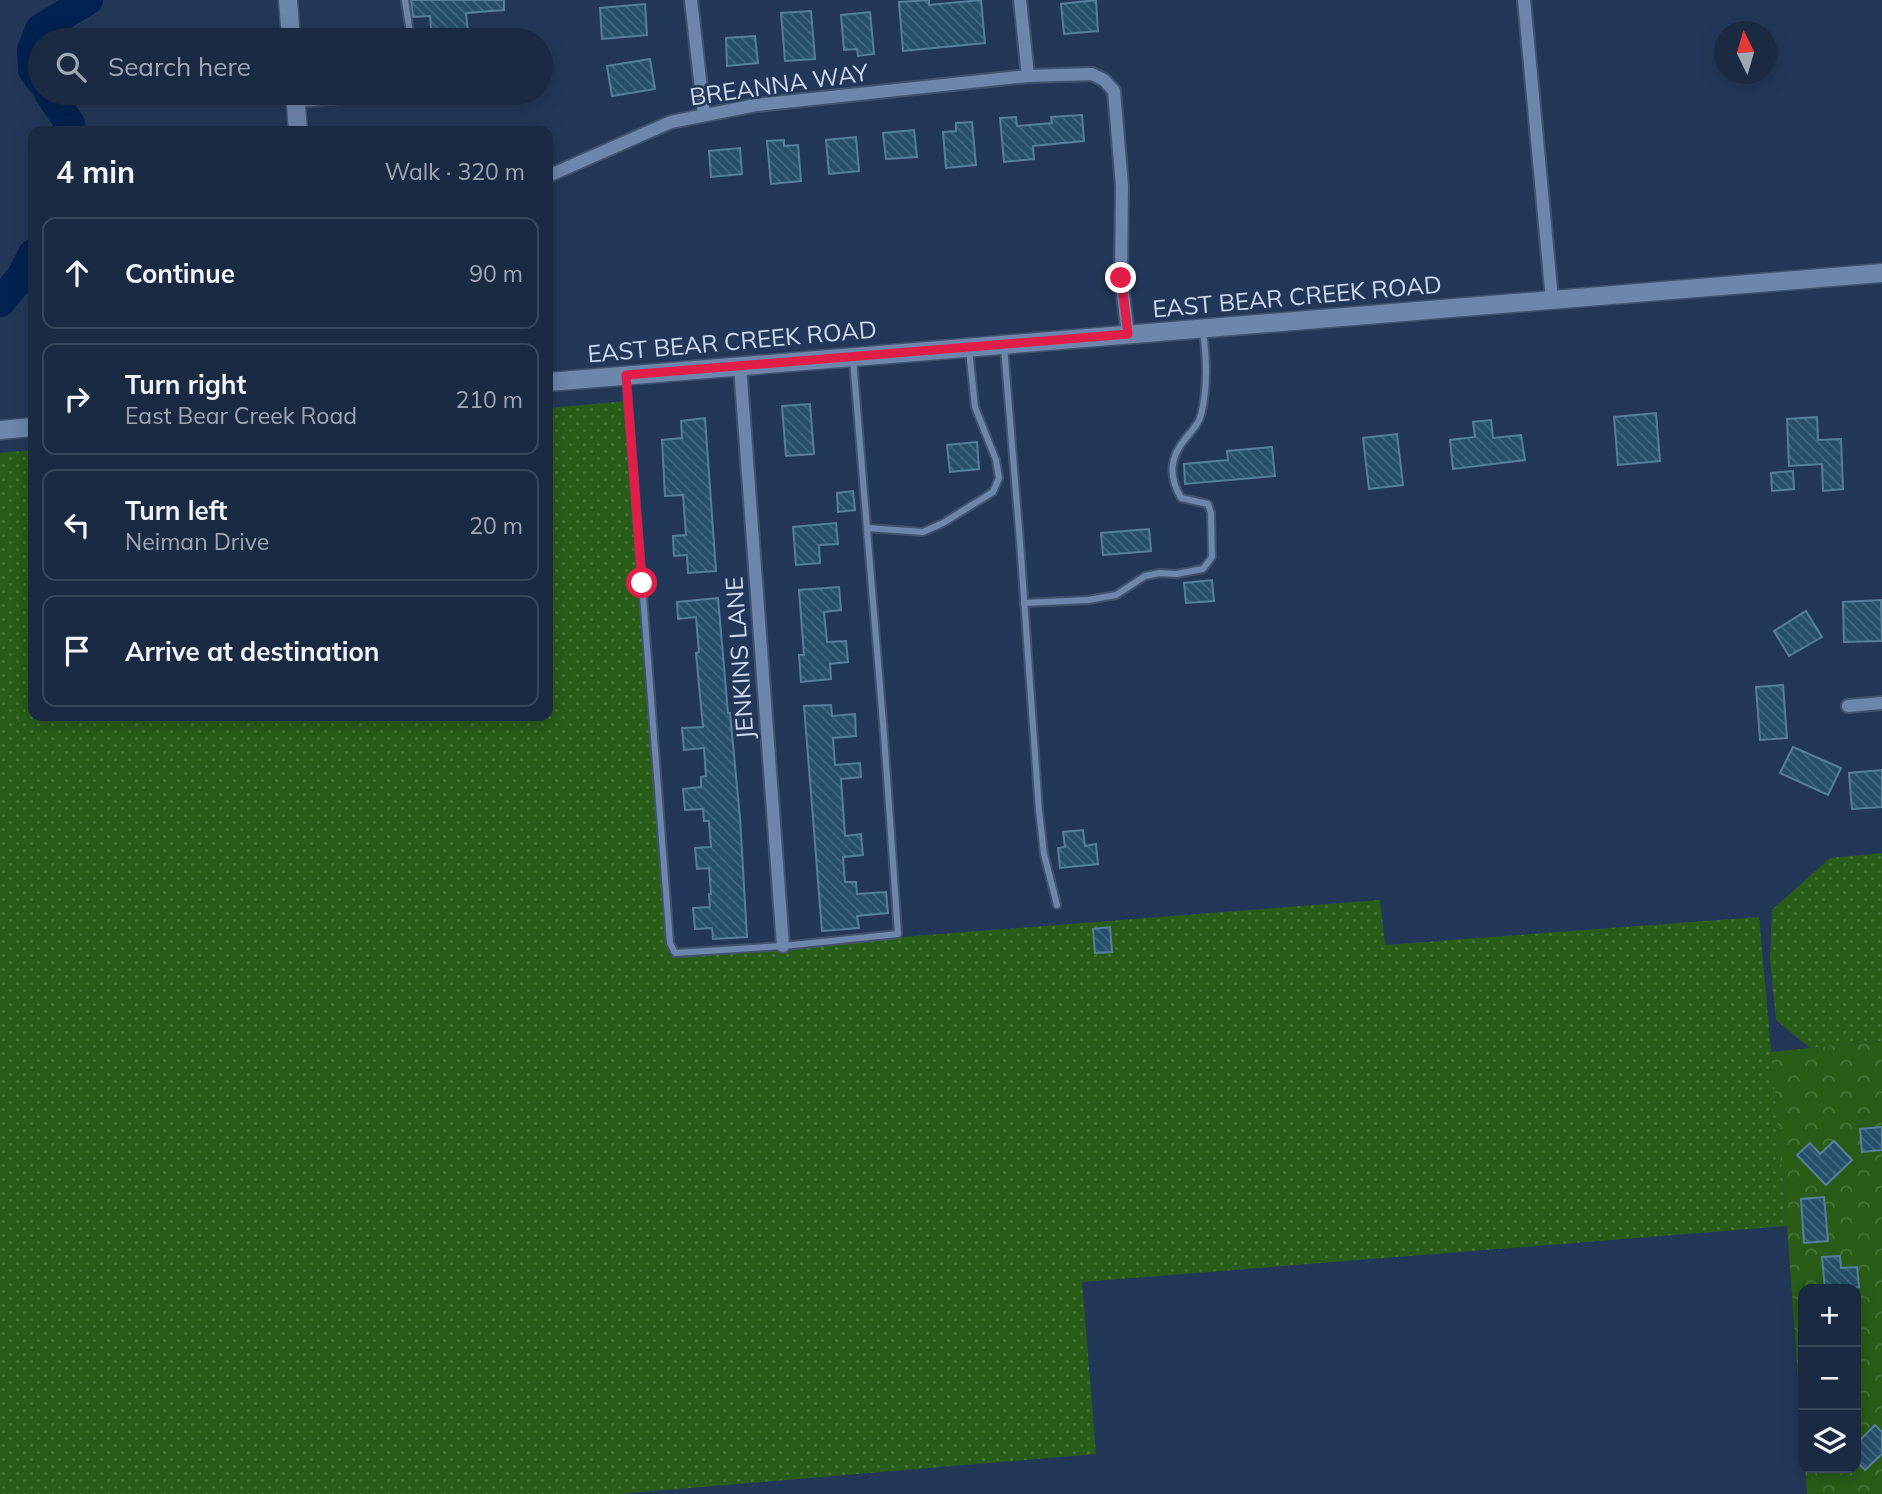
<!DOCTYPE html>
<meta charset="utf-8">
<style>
:root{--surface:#1a2a43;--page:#27364e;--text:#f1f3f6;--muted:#9fa7b2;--line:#38465c}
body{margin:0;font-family:Mulish,sans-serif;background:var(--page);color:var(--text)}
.controls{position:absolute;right:21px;bottom:21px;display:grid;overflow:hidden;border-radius:14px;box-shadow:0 4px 18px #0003}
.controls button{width:63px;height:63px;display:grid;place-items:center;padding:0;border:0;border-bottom:2px solid var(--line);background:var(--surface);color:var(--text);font:35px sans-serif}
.compass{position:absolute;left:1714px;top:21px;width:63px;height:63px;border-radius:50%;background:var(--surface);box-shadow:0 4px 18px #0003;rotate:355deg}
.stop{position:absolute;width:21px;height:21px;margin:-16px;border:5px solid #e11d48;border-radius:50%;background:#fff}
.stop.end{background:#e11d48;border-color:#fff;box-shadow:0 2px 7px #0008}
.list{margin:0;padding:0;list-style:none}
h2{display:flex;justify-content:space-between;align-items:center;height:91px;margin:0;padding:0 28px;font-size:30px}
h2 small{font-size:23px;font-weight:400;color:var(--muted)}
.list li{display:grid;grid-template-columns:46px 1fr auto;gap:21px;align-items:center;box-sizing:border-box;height:112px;margin:0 14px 14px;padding:0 14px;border:2px solid var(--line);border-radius:14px}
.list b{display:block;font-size:26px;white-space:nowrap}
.list p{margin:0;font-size:23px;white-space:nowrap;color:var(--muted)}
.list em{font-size:23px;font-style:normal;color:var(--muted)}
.icon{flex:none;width:38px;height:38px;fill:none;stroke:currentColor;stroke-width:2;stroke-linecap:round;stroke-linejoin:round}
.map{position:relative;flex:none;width:1882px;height:1494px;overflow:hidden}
.search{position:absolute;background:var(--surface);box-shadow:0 4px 18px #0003;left:28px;top:28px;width:525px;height:77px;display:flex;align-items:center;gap:18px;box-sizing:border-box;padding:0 24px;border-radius:38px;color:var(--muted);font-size:26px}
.panel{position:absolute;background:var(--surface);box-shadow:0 4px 18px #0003;left:28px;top:126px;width:525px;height:595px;border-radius:14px}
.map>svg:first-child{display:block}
.grass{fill:url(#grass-dots)}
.forest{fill:url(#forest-crowns)}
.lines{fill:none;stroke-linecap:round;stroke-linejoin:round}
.river{stroke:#042251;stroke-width:30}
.building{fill:url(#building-back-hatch);stroke:#567f9c;stroke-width:2}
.lane-casing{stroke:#41536f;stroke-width:10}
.street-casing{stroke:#41536f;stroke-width:16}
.secondary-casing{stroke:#41536f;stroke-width:21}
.lane{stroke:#6e86ac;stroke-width:6}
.street{stroke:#6e86ac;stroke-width:12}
.secondary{stroke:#6e86ac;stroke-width:18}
.route{stroke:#e11d48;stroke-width:9}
.labels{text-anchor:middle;stroke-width:5;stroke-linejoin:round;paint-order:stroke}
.street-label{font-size:24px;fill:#cddaef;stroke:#233859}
</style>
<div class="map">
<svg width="1882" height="1494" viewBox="0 0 1882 1494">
<defs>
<pattern id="grass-dots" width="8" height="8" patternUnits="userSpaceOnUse" patternTransform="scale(1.75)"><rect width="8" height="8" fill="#295d17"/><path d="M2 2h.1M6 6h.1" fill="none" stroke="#477439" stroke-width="1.8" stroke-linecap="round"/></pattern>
<pattern id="forest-crowns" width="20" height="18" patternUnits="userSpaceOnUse" patternTransform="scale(1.75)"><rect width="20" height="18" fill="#295d17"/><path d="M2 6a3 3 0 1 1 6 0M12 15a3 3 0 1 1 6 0" fill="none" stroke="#477439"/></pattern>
<pattern id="building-back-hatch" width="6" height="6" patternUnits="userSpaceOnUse" patternTransform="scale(1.75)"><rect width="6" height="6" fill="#264f6a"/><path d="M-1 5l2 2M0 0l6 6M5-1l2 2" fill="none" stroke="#446880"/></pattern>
</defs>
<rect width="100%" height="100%" fill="#233859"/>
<!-- grass -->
<g class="grass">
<polygon points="628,401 669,955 1380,900 1385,945 1759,917 1787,1226 1082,1282 1096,1454 618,1494 0,1494 0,453 33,450 33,716 548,716 548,408"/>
<polygon points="1882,853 1882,1041 1810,1048 1776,1020 1770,960 1772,910 1830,858"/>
</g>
<!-- forest -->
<polygon class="forest" points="1882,1041 1882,1494 1807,1494 1805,1468 1856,1468 1856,1289 1803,1289 1803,1447 1787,1226 1771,1052"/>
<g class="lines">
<!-- river -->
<g class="river">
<polyline points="40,80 33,70 32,50 40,29 88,0"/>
<polyline points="49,93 70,124 71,131"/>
<polyline points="0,302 21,277 33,254"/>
</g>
</g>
<!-- building -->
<g class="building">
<polygon points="411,0 504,0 504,10 466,13 469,40 432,40 430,16 413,17"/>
<polygon points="929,0 929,5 981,0 985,43 903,51 899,2"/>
<polygon points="1096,0 1098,31 1064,34 1061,4"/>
<polygon points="645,4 647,35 602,39 600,8"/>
<polygon points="811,11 815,59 785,61 781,13"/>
<polygon points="870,12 874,54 858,56 857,49 844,50 841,15"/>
<polygon points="755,36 758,63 727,66 726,38"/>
<polygon points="650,59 655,89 612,96 607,66"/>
<polygon points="1082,115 1084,141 1033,146 1034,159 1004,162 1000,118 1016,117 1017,126 1052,123 1051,117"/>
<polygon points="972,122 976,165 946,168 943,132 956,131 956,123"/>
<polygon points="914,130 917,157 886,159 883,133"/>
<polygon points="856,137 859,171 829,174 826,140"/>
<polygon points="784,140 784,146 798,145 801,181 771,184 767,141"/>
<polygon points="740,148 742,174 711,177 709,151"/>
<polygon points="810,404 814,454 786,456 782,406"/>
<polygon points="1656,413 1660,461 1618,465 1614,417"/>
<polygon points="1817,417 1818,440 1841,439 1843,489 1823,491 1822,464 1789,466 1787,419"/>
<polygon points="705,418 716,571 688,573 687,555 674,556 673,536 686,535 683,495 665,496 662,440 682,438 681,421"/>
<polygon points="1491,420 1493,438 1521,435 1525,460 1453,469 1450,440 1475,437 1473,422"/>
<polygon points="1397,434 1403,485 1369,489 1363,438"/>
<polygon points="977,442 979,469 950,472 947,445"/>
<polygon points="1272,447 1275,476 1185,484 1184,464 1228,460 1227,451"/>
<polygon points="1793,471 1794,489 1772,491 1771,473"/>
<polygon points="853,491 855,510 838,512 837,493"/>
<polygon points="836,523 838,544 819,545 820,563 796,565 793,527"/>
<polygon points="1149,529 1151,551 1103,555 1101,533"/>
<polygon points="1212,580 1214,601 1186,603 1184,583"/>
<polygon points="839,587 841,610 824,612 827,642 846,641 848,662 830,664 831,679 801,682 799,655 804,655 799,590"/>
<polygon points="718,598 728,713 730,713 740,818 747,937 713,939 712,928 695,929 693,908 710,907 709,894 711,894 709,868 697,869 695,848 711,847 709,821 704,821 703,809 685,810 683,789 701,787 701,777 706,776 704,748 684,750 682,728 703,727 696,653 699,652 696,617 678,619 677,602"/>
<polygon points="1881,600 1882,641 1844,642 1843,602"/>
<polygon points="1806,611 1822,637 1789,656 1774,631"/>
<polygon points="1783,685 1787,738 1760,740 1756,687"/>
<polygon points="831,705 832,716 855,714 856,736 833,738 835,765 860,763 861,777 841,779 845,836 861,834 863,855 843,857 845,882 856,882 857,894 886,892 888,913 857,916 859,928 822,931 804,706"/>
<polygon points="1793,747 1841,768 1828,795 1780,773"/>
<polygon points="1882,770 1882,807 1852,809 1849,773"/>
<polygon points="1083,830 1085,846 1096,844 1098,864 1060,868 1058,848 1065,847 1063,832"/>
<polygon points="1110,927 1112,952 1095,953 1093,929"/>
<polygon points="1882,1127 1882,1150 1862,1152 1860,1129"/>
<polygon points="1834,1141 1852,1160 1826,1185 1797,1155 1810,1143 1820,1154"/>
<polygon points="1824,1197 1828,1241 1804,1243 1801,1199"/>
<polygon points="1840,1256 1841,1268 1857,1267 1859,1287 1825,1289 1822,1257"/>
<polygon points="1875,1425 1882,1432 1882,1454 1865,1470 1856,1461 1856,1444"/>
</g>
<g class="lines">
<defs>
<g id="lane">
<polyline points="405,0 411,40"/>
<polyline points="298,104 417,93"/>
<polyline points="1004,347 1020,542 1039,811 1044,854 1057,905"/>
<polyline points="626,377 670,943 675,953 783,946 898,934 884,735 853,359"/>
<polyline points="867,528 923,532 943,523 993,492 999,478 996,460 975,407 969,350"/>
<path d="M 1024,603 L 1088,600 L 1116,595 L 1145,576 L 1160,573 L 1176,574 L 1203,569 L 1212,557 L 1211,513 L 1208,504 L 1181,498 C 1168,475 1170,457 1186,438 C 1192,430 1199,424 1201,415 C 1208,387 1207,360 1203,332"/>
</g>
<g id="street">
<polyline points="691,0 704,115"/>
<polyline points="1020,0 1028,76"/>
<polyline points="1524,0 1552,300"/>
<polyline points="548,176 671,122 756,105 1028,76 1092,74 1104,80 1114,91 1122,186 1121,278 1128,334"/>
<polyline points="740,366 783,946"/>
<polyline points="1848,706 1882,703"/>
</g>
<g id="secondary">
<polyline points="288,0 291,40"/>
<polyline points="295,93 298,131"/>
<polyline points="548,382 1882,273"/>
<polyline points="0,430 33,427"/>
</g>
</defs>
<!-- lane casing -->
<use href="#lane" class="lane-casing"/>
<!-- street casing -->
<use href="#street" class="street-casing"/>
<!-- secondary casing -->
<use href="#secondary" class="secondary-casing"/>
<!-- lane -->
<use href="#lane" class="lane"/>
<!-- street -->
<use href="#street" class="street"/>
<!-- secondary -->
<use href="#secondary" class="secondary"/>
</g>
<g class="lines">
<!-- route -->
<polyline class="route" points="642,583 626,375 1128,334 1121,278"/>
</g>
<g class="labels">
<!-- street labels -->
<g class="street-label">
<text transform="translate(779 85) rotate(-8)" y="8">BREANNA WAY</text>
<text transform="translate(1297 297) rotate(-5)" y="8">EAST BEAR CREEK ROAD</text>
<text transform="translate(732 342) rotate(-5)" y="8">EAST BEAR CREEK ROAD</text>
<text transform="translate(740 658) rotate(-94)" y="8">JENKINS LANE</text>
</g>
</g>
</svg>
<div class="controls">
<button>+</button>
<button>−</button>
<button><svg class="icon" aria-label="layers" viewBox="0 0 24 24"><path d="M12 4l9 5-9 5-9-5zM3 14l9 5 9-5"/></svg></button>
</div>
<svg class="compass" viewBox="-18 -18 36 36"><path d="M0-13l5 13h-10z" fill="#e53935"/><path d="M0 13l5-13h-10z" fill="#9fa7b2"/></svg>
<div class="stop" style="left:642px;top:583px"></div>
<div class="stop end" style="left:1121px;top:278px"></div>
<div class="search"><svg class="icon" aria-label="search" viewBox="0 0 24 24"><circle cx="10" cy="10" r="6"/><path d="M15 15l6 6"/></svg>Search here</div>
<section class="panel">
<h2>4 min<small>Walk · 320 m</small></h2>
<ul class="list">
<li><svg class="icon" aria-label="ahead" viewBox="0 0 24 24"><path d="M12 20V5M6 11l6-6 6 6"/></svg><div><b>Continue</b></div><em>90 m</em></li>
<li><svg class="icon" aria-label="right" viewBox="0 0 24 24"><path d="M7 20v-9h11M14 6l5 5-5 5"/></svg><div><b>Turn right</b><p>East Bear Creek Road</p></div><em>210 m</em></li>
<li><svg class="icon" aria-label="left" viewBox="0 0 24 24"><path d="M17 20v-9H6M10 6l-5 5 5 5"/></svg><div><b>Turn left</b><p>Neiman Drive</p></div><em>20 m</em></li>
<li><svg class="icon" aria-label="arrive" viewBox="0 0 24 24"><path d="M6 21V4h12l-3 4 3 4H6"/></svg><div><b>Arrive at destination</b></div></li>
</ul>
</section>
</div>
